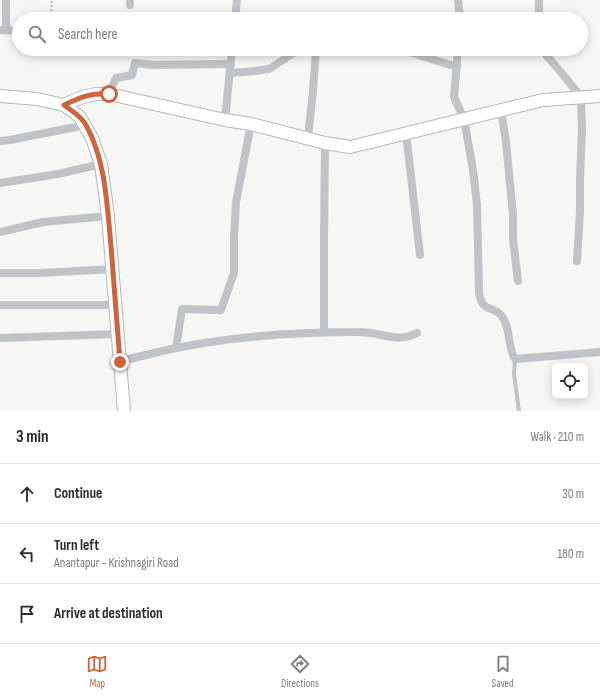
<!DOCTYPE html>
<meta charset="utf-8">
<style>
:root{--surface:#fff;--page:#f2f2f3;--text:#2b2b33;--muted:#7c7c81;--line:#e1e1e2;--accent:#cd643d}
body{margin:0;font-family:"Sofia Sans Condensed",sans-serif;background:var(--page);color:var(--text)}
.controls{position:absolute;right:12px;bottom:12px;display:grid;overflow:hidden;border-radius:6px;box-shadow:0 2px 10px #0003}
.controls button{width:36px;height:36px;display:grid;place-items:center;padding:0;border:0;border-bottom:1px solid var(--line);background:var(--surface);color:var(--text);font:20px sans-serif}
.stop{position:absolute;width:12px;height:12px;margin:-9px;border:3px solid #cd643d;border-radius:50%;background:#fff}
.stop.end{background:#cd643d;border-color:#fff;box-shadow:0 1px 4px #0008}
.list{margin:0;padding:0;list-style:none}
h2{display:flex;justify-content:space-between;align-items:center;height:52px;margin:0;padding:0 16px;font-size:17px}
h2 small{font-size:13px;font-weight:400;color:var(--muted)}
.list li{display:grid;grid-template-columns:26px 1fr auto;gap:12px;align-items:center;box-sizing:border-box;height:60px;padding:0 16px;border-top:1px solid var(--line)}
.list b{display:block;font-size:15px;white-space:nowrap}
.list p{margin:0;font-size:13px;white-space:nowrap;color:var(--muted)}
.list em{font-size:13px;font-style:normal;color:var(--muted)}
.icon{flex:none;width:22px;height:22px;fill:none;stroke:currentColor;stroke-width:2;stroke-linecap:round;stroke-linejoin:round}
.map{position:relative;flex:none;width:600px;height:411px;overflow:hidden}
.search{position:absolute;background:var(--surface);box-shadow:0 2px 10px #0003;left:12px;right:12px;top:12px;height:44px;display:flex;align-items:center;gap:10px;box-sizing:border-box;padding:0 14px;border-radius:22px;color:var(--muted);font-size:15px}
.sheet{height:232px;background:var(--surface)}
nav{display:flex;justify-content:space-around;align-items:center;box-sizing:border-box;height:56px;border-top:1px solid var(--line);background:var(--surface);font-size:11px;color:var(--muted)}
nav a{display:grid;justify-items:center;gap:2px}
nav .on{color:var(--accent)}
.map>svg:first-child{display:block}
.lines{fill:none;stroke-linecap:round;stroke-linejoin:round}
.secondary-casing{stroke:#b3b7bb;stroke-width:14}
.path{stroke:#b8bbbd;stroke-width:2;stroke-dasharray:2 2;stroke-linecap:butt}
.lane{stroke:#c0c3c7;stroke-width:4}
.street{stroke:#c0c3c7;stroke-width:8}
.secondary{stroke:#fff;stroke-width:12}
.route{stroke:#cd643d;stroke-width:5}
</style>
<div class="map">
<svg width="600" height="411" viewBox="0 0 600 411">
<rect width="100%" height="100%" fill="#f6f6f4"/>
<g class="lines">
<defs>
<g id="secondary">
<polyline points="0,96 37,99 64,105 80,117 92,138 101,164 108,216 124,411"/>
<path d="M 64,105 C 81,97 90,93 109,94 L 225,120 L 251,124 L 325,143 L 350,147 L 543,100 L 600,96"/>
</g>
</defs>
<!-- secondary casing -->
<use href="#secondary" class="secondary-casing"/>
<!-- path -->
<polyline class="path" points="51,19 52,0"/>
<!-- lane -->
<polyline class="lane" points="515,359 514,374 519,411"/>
<!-- street -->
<g class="street">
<polyline points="6,0 6,30"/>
<polyline points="458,0 460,19"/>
<polyline points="539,0 539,19"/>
<polyline points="130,5 130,0"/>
<polyline points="235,19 237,0"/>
<polyline points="0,30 19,31"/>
<polyline points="388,49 409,52 457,67"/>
<path d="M 458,49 L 454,97 L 464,119 L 473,170 L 477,205 L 479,293 C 483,315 495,304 503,318 C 511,330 507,346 515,359 L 600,352"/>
<polyline points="541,49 565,77 581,97 582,130 580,178 580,211 577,261"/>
<polyline points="230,73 255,71 269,69 300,49"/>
<polyline points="109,94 116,78 132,75 135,63 152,65 231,64"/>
<polyline points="501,110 506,142 513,215 513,239 518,281"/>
<polyline points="225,120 232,49"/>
<polyline points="406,133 420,255"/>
<polyline points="308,137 313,91 316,49"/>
<polyline points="0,141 10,140 86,125"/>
<polyline points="0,183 58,174 101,164"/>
<polyline points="0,232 43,222 108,216"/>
<polyline points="0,273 40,273 113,269"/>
<polyline points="0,305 116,305"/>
<polyline points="324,332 324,239 325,143"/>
<polyline points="0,338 118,334"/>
<polyline points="176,348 182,309 221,310 234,273 234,237 236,202 251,124"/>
<path d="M 120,361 C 139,357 157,352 176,348 C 235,336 299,332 358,332 C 379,331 396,344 417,333"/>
</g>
<!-- secondary -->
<use href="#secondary" class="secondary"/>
</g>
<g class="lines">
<!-- route -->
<path class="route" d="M 109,94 C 90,93 81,97 64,105 C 72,111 81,116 86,125 C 106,161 107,206 111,246 C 114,285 117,323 120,362"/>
</g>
</svg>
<div class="controls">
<button><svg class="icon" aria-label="locate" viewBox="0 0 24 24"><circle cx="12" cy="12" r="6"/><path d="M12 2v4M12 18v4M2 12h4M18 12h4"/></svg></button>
</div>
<div class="stop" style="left:109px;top:94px"></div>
<div class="stop end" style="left:120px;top:362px"></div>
<div class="search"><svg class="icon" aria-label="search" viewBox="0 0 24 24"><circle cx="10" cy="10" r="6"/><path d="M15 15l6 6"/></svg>Search here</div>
</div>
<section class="sheet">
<h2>3 min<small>Walk · 210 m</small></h2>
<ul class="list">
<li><svg class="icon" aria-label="ahead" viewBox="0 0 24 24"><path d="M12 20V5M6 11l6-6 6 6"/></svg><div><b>Continue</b></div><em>30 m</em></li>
<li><svg class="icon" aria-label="left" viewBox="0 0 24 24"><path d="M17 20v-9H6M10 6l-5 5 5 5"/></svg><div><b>Turn left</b><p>Anantapur - Krishnagiri Road</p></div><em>180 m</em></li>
<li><svg class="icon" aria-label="arrive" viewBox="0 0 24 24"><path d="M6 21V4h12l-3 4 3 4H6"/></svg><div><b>Arrive at destination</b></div></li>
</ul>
</section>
<nav>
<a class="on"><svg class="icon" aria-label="map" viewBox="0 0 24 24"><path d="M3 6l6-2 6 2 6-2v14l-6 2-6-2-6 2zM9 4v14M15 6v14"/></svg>Map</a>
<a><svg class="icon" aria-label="directions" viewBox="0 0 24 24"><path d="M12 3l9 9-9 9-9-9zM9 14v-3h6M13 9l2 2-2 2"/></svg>Directions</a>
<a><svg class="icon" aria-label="saved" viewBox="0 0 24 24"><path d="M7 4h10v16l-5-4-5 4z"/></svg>Saved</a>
</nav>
